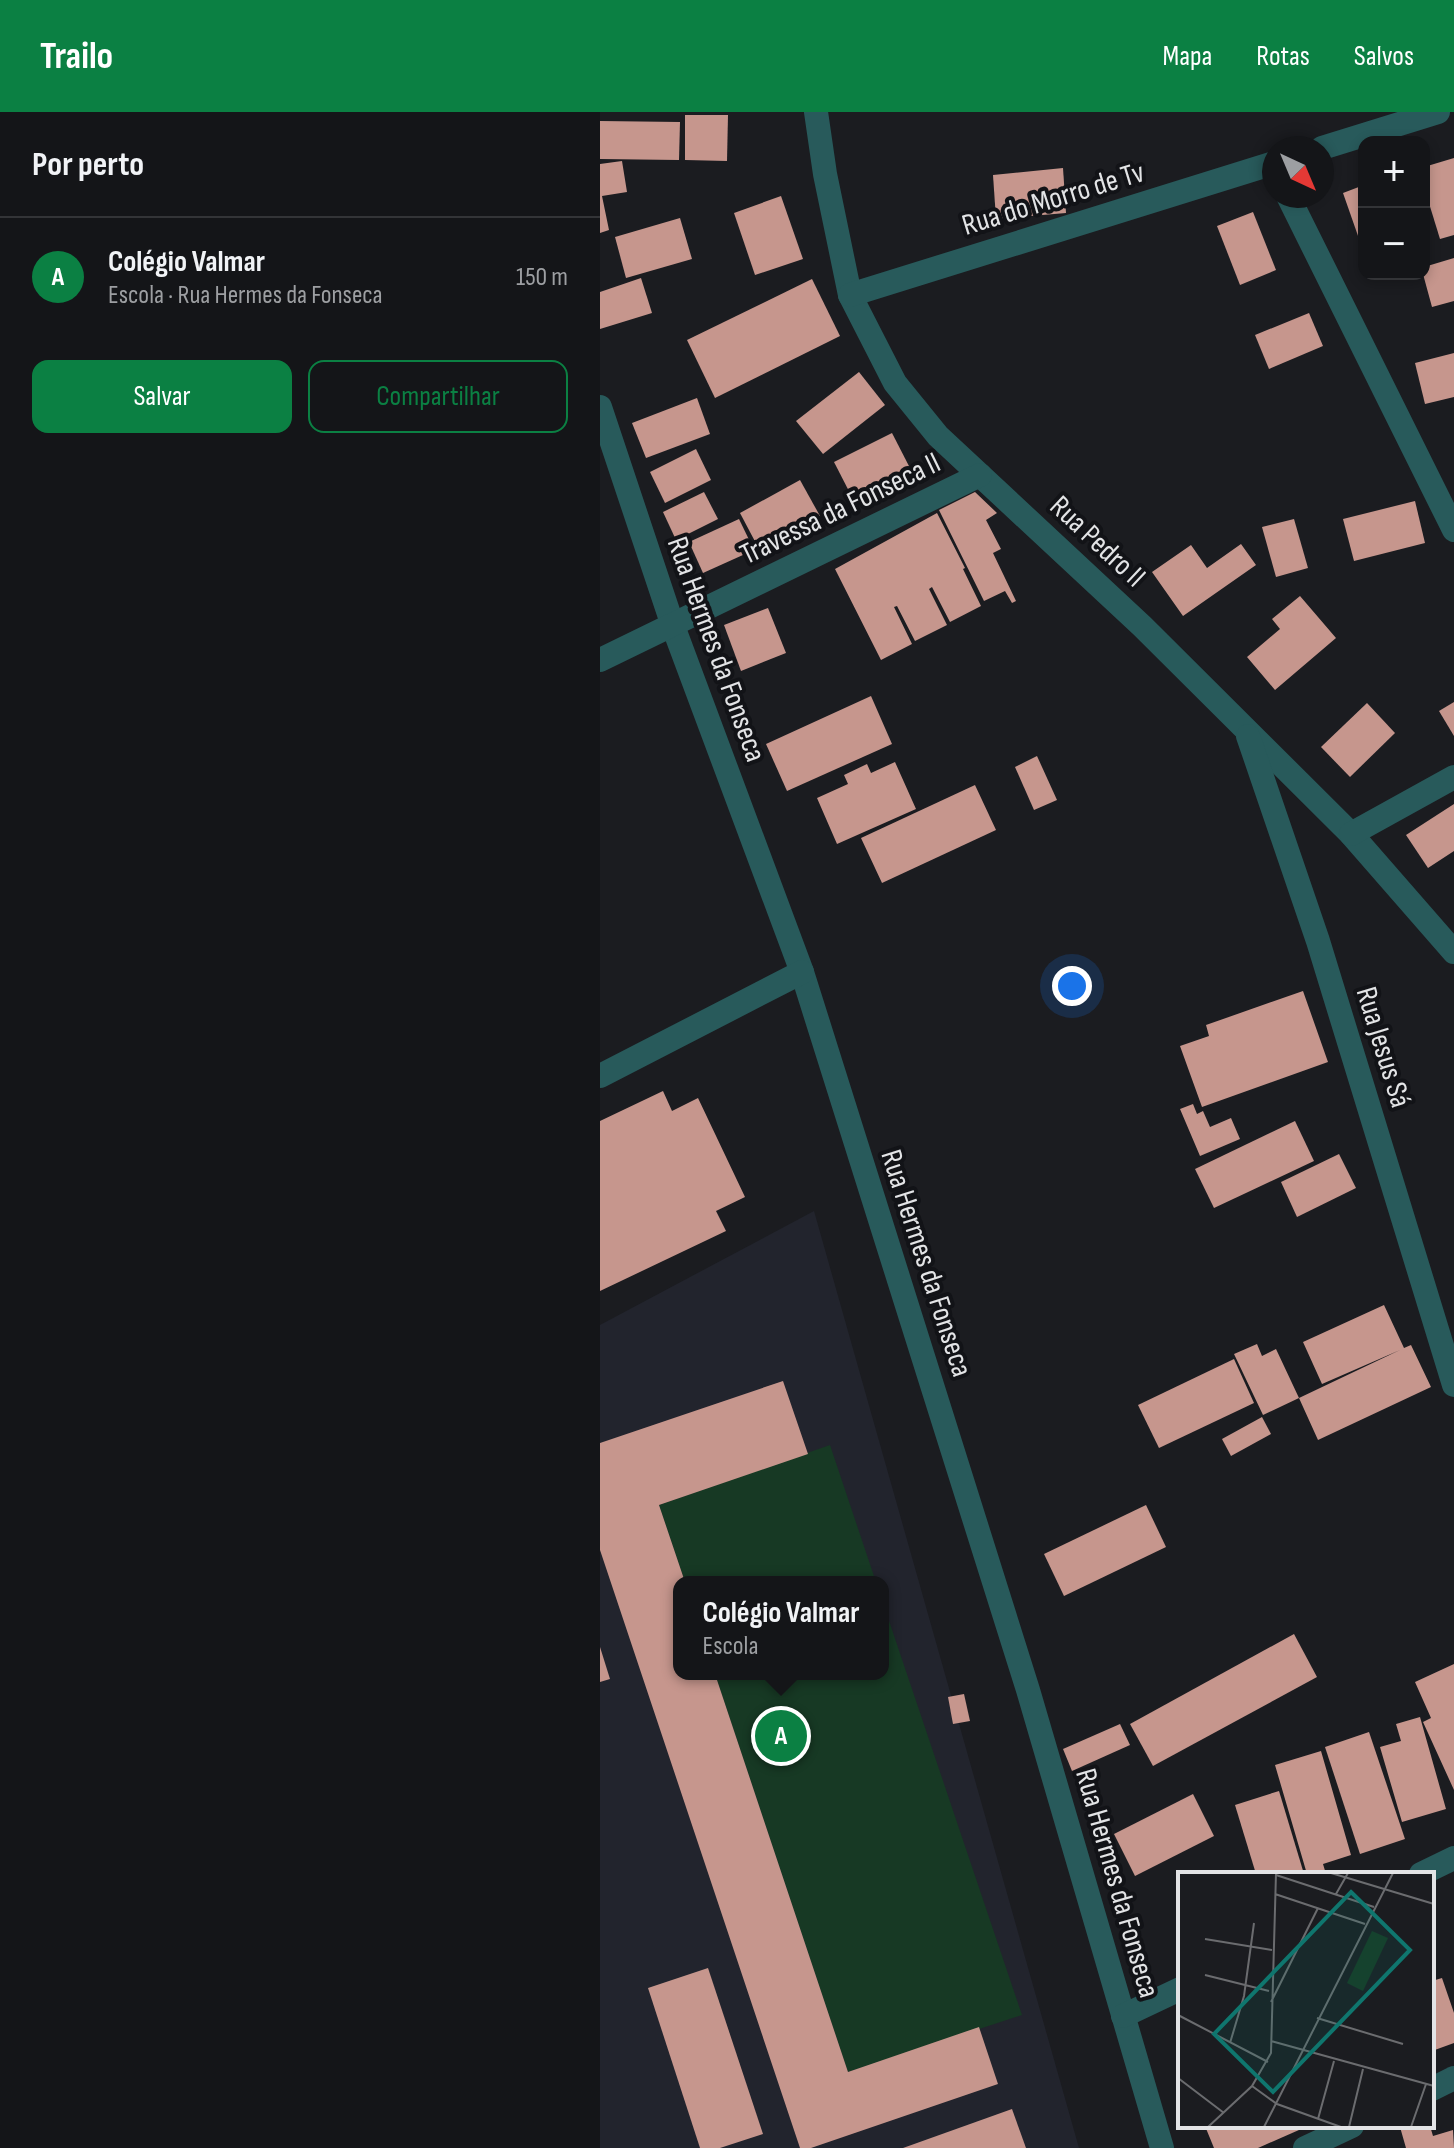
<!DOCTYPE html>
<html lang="pt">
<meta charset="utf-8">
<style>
:root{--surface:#141518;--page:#212225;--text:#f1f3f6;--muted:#9d9fa2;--line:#333437;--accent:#0b8043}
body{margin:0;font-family:"Sofia Sans Condensed",sans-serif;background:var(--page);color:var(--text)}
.controls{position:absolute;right:24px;top:24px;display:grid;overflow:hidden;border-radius:16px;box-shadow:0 4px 12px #0003}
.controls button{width:72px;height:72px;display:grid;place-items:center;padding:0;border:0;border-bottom:2px solid var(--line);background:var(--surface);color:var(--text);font:40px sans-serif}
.compass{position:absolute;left:662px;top:24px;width:72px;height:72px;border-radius:50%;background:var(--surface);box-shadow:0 4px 12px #0003;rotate:136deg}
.you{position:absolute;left:472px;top:874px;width:28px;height:28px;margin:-20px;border:6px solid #fff;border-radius:50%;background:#1a73e8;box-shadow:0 0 0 12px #1a73e833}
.badge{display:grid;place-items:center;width:52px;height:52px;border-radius:50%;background:var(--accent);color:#fff;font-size:26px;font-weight:700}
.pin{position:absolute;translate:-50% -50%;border:4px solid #fff;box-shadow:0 2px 8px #0006}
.popup{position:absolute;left:73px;top:1464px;width:216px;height:104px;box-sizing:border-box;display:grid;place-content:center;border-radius:16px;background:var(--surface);filter:drop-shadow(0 2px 6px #0005);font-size:26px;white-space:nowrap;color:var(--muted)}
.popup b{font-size:30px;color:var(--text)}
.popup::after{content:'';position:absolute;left:50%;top:100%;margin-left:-16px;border:16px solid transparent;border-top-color:var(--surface)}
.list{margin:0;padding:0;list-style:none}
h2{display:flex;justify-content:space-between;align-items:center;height:104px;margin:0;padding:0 32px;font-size:34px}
h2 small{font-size:26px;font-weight:400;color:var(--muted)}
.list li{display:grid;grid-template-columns:52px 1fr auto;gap:24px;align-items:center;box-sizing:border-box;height:120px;padding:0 32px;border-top:2px solid var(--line)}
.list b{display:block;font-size:30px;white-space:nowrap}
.list p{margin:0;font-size:26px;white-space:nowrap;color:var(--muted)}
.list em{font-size:26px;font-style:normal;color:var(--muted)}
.actions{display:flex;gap:16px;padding:24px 32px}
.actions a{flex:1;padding:18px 0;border:2px solid var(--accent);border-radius:16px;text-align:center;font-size:28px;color:var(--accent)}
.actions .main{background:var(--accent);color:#fff}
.map{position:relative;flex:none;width:854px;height:2036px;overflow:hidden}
header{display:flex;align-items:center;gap:48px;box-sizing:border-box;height:112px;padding:0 40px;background:var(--accent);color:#fff}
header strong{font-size:38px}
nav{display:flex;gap:44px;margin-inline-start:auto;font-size:28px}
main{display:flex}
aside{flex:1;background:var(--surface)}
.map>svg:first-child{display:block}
.built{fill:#22242d;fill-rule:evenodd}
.green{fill:#173924}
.building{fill:#c6968d}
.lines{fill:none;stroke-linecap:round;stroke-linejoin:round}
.minor{stroke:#285a5b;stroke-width:24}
.labels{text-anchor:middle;stroke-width:8;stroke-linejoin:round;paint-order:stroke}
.street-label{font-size:30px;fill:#e3e4e6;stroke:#121317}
.inset-road{fill:none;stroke:#6b6c6f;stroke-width:2}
.view{fill:#0f766e;fill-opacity:0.15;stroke:#0f766e;stroke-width:4}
.inset-edge{fill:none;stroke:#e3e4e6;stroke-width:4}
</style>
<header>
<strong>Trailo</strong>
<nav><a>Mapa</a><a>Rotas</a><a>Salvos</a></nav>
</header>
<main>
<aside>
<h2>Por perto<small></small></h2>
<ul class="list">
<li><span class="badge">A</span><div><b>Colégio Valmar</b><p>Escola · Rua Hermes da Fonseca</p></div><em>150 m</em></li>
</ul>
<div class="actions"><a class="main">Salvar</a><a>Compartilhar</a></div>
</aside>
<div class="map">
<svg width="854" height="2036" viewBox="0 0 854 2036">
<rect width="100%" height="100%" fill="#1b1c20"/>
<!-- built -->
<path class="built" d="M 214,1099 L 479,2036 L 0,2036 L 0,1213 ZM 79,1470 L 283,1470 L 283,1562 L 79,1562 Z"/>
<!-- green -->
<g class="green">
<polygon points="230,1333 276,1470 85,1470 59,1393"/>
<polygon points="283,1491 422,1903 248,1960 115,1562 283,1562"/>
</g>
<!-- building -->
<g class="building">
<polygon points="85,3 128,3 127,49 85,48"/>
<polygon points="0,9 80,10 79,48 0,47"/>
<polygon points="854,46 854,123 840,127 824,75 824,55"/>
<polygon points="22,49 27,80 2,84 9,118 0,121 0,52"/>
<polygon points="463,56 466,101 396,107 393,63"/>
<polygon points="764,73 764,141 743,81"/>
<polygon points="181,84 203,147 155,163 134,101"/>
<polygon points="653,100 676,158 640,173 617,114"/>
<polygon points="80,106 92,147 26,166 15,125"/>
<polygon points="854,146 854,189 832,195 823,162 824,155"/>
<polygon points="41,166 52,201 0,217 0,180"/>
<polygon points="212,167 240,224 115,286 87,228"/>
<polygon points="709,201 723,234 669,257 655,223"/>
<polygon points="854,241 854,285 825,292 815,251"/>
<polygon points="259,260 285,293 223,342 196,309"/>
<polygon points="97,286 110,322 46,346 32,311"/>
<polygon points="292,321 311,358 253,387 234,350"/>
<polygon points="96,337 111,368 65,391 50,360"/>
<polygon points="200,368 220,404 159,437 140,401"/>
<polygon points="104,380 118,407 76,428 63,400"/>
<polygon points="375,380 397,401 386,408 401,437 393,441 416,489 412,491 405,479 384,489 339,398"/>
<polygon points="815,389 825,431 754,449 743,407"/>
<polygon points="337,401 365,456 363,457 381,494 350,510 332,475 329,477 347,513 315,529 297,494 294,495 312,532 281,548 235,457"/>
<polygon points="139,407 154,438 103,461 89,430"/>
<polygon points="694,407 708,456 676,465 662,415"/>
<polygon points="641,432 656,453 583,504 552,460 591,433 607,456"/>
<polygon points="700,484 736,526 675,578 647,545 680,517 672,507"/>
<polygon points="168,496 186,541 141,559 124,513"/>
<polygon points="271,584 292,632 187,679 166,632"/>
<polygon points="854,590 854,624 839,599"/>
<polygon points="767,591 795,621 750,665 721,635"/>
<polygon points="437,644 457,688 434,698 415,655"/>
<polygon points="295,650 316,697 237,732 217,686 248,672 244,663 267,652 271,661"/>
<polygon points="375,673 396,718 282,771 261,726"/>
<polygon points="854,692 854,739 828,756 806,723"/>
<polygon points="703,879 728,950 602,995 580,934 609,924 606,913"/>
<polygon points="63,979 72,999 98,986 145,1085 116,1099 126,1119 0,1179 0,1009"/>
<polygon points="593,992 597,1002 603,999 610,1015 631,1006 640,1027 600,1044 580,997"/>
<polygon points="695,1009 714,1049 614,1096 595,1057"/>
<polygon points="739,1042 756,1076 697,1105 681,1070"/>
<polygon points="784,1193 804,1236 811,1233 831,1275 718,1328 699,1286 800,1238 722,1272 703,1230"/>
<polygon points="657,1232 662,1244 676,1237 699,1286 663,1303 634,1242"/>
<polygon points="634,1247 654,1291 559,1336 538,1293"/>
<polygon points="183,1269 208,1342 59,1393 85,1470 79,1470 79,1562 115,1562 248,1960 379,1915 398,1972 211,2036 200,2036 0,1438 0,1331"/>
<polygon points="662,1305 671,1322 631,1344 622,1327"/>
<polygon points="546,1393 566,1435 464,1484 444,1442"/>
<polygon points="694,1522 717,1565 553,1654 530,1612"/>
<polygon points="0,1535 10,1567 0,1570"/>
<polygon points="854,1552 854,1678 823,1610 831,1606 815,1570"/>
<polygon points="364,1582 370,1609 353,1612 348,1585"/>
<polygon points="820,1605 846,1697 802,1710 780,1635 801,1629 796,1612"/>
<polygon points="520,1612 530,1633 472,1659 463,1637"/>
<polygon points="769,1620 805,1727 760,1742 725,1635"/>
<polygon points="721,1639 751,1743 723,1752 726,1762 707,1762 675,1653"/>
<polygon points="679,1679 704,1762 656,1762 635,1693"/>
<polygon points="593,1682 614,1724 535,1764 514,1722"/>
<polygon points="108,1856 163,2022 120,2036 100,2036 48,1876"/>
<polygon points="842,1866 854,1901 854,1931 832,1939 832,1869"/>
<polygon points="412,1997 426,2036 303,2036"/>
<polygon points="605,2014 708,2014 658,2036 614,2036"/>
<polygon points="805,2014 830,2014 833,2024 853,2018 854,2036 806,2036 800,2015"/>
</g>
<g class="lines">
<!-- minor -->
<g class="minor">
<polyline points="216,0 225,62 250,183 295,271 338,324 542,514 751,722 854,840"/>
<polyline points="722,36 838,0"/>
<polyline points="688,84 854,418"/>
<polyline points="250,183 674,51"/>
<polyline points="0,295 73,514 202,860 428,1578 562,2036"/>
<polyline points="0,548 380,363"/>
<polyline points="648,624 718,829 854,1273"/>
<polyline points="751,722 854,665"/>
<polyline points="0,964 202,860"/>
<polyline points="821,1762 854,1746"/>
<polyline points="523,1904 580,1877"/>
<polyline points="832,1977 854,1966"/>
<polyline points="705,2036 752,2014"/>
</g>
</g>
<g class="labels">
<!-- street labels -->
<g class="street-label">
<text transform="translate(453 86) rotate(-17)" y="10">Rua do Morro de Tv</text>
<text transform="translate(240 396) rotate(-26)" y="10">Travessa da Fonseca II</text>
<text transform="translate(498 429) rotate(43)" y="10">Rua Pedro II</text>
<text transform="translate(117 537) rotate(70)" y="10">Rua Hermes da Fonseca</text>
<text transform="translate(784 935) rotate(73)" y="10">Rua Jesus Sá</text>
<text transform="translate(327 1151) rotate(72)" y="10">Rua Hermes da Fonseca</text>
<text transform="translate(518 1771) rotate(74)" y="10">Rua Hermes da Fonseca</text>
</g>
</g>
<!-- overview -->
<g transform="translate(578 1760)">
<rect width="256" height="256" fill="#1b1c20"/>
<path d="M 194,59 L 210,66 L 185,119 L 169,111 Z" fill="#173924"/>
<path class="inset-road" d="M 153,1 L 256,32M 98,3 L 196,35M 97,22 L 187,52M 158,22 L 170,1M 27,67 L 94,78M 27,103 L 91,119M 93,130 L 140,36M 0,143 L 90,190M 139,146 L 225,172M 93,169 L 256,214M 52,171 L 66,124 L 76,51M 0,206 L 46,241M 74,214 L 99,232 L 163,255M 140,247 L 156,189M 30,255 L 74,214 L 93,181 L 98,1M 86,255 L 215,1M 171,255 L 185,197M 233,255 L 248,212"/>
<path class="view" d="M 173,20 L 232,78 L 95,220 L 36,162 Z"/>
<rect width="256" height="256" class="inset-edge"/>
</g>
</svg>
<div class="controls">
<button>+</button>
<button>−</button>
</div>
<svg class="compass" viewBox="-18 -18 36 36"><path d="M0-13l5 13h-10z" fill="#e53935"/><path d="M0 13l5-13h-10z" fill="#9d9fa2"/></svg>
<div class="you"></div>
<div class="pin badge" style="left:181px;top:1624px">A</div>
<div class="popup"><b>Colégio Valmar</b>Escola</div>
</div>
</main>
